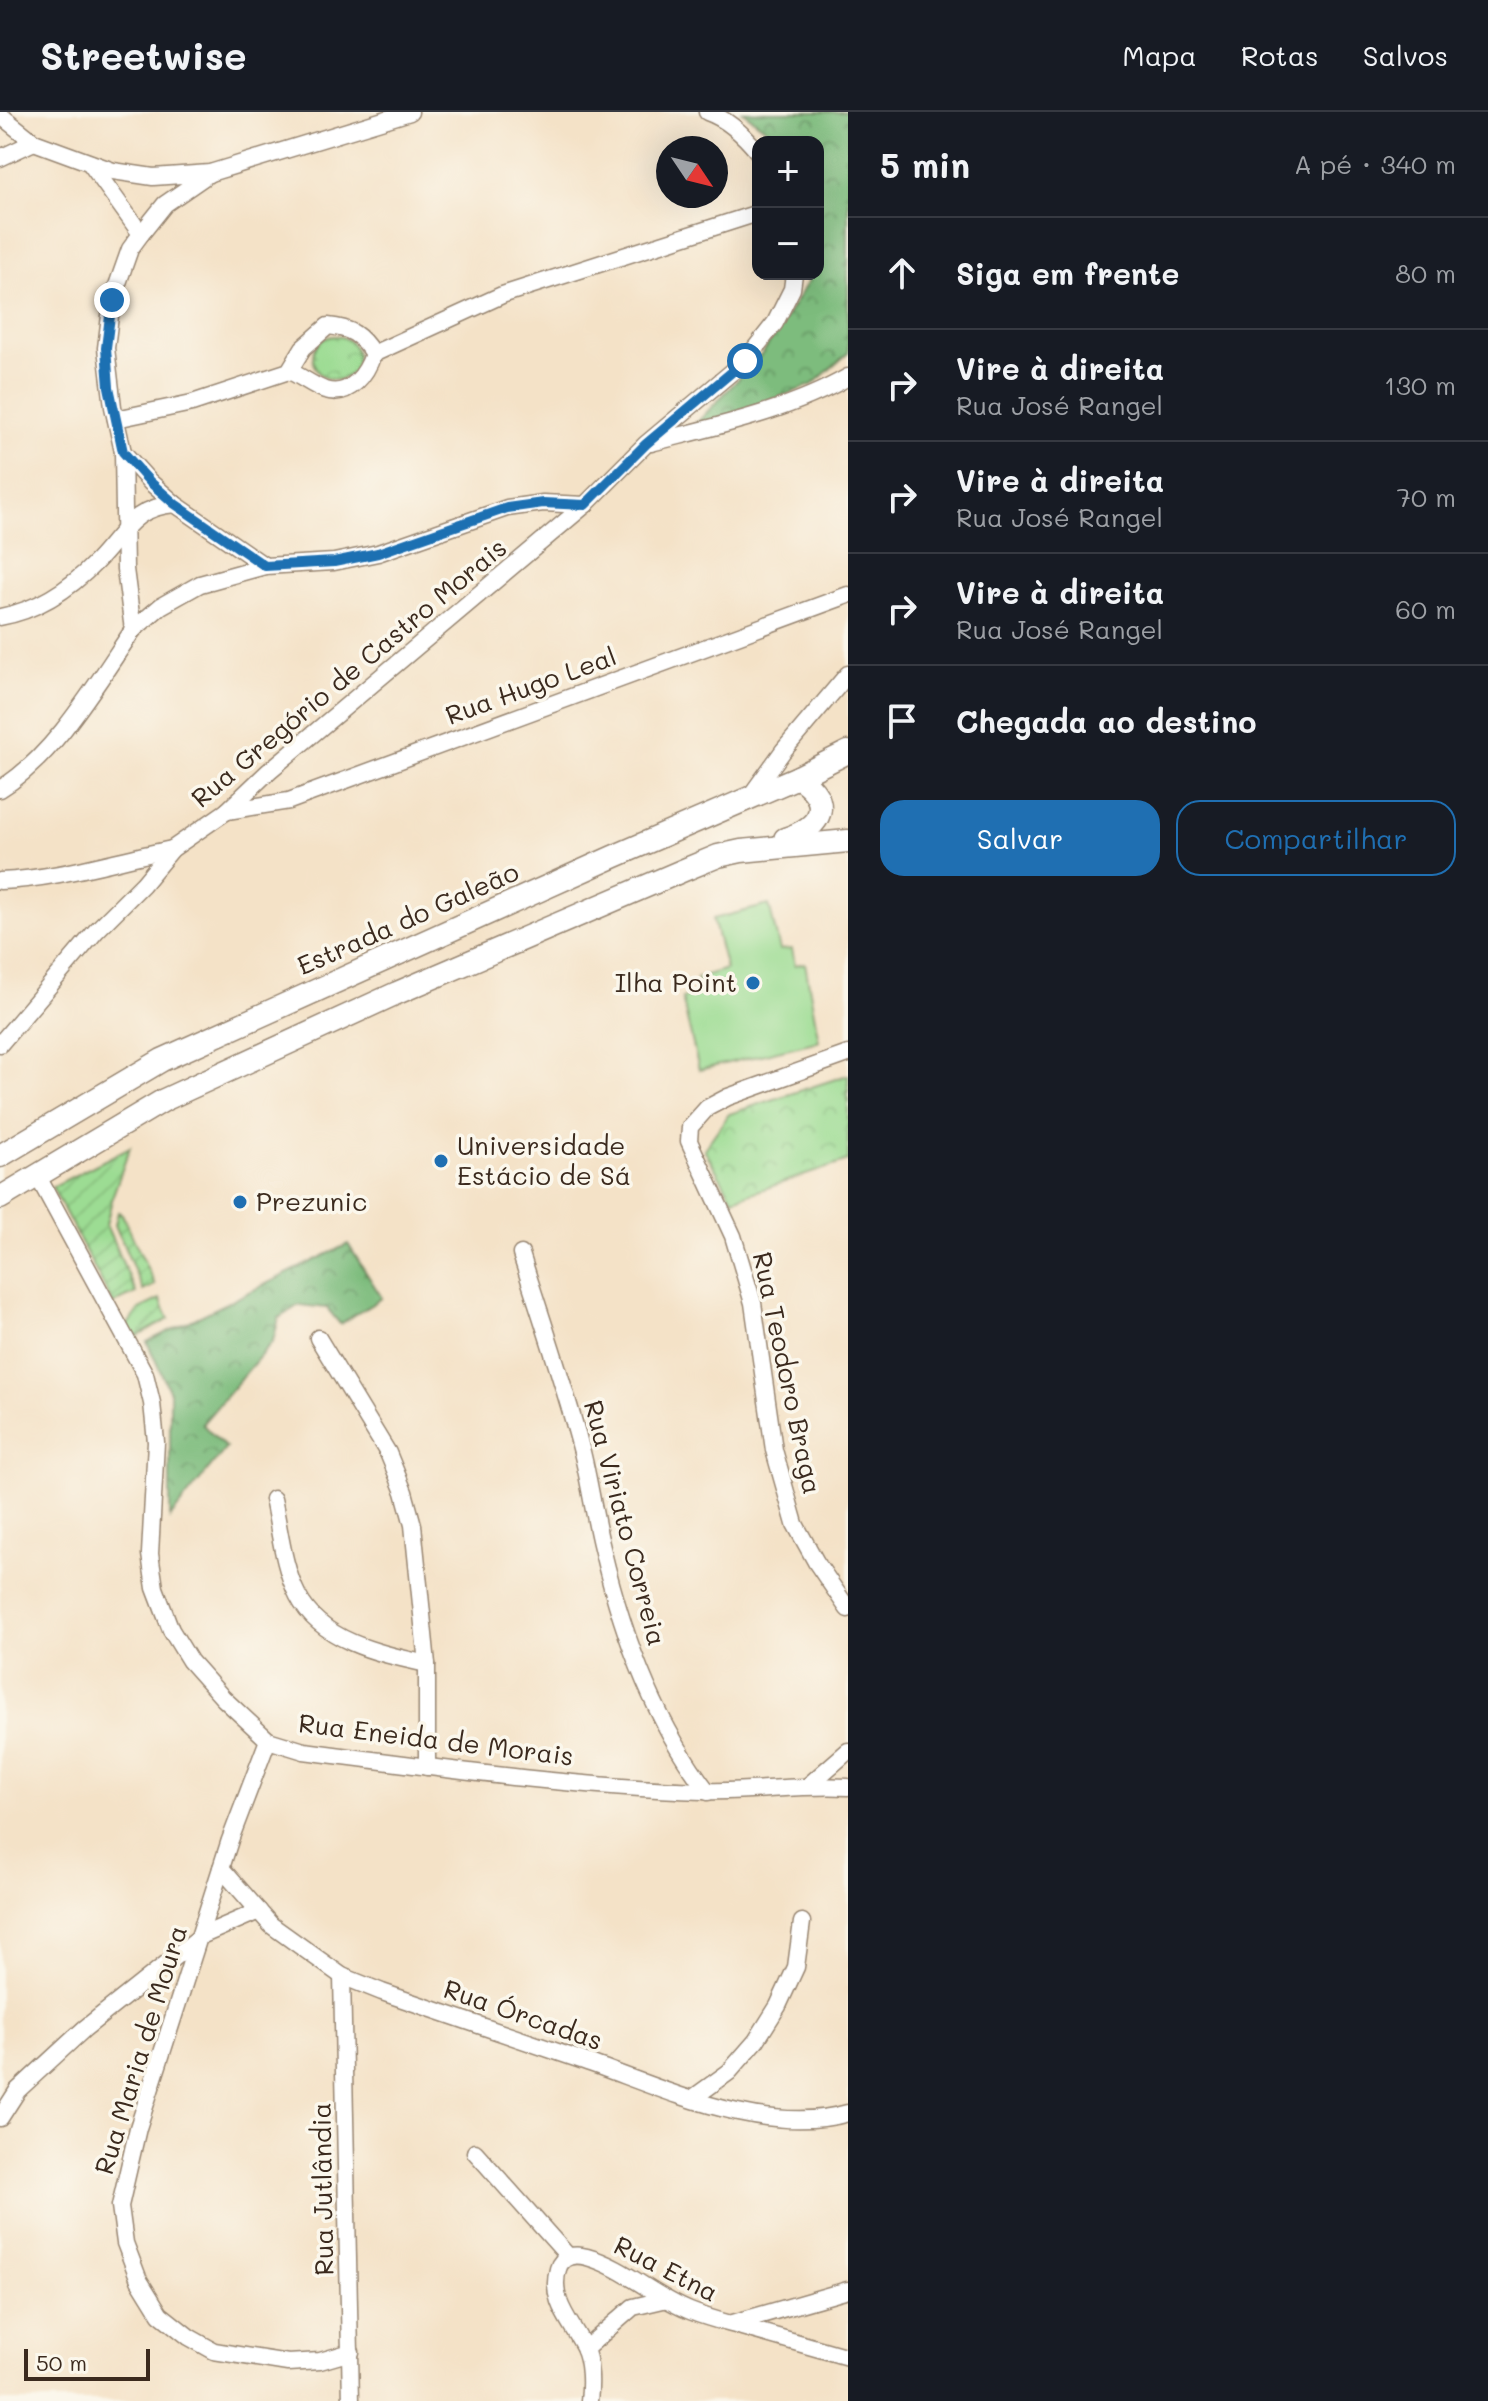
<!DOCTYPE html>
<html lang="pt">
<meta charset="utf-8">
<style>
:root{--surface:#171b24;--page:#20242c;--text:#f1f3f6;--muted:#9ea1a6;--line:#363941;--accent:#1f6fb2}
body{margin:0;font-family:Mali,sans-serif;background:var(--page);color:var(--text)}
.controls{position:absolute;right:24px;top:24px;display:grid;overflow:hidden;border-radius:16px;box-shadow:0 8px 32px #0002}
.controls button{width:72px;height:72px;display:grid;place-items:center;padding:0;border:0;border-bottom:2px solid var(--line);background:var(--surface);color:var(--text);font:40px sans-serif}
.compass{position:absolute;left:656px;top:24px;width:72px;height:72px;border-radius:50%;background:var(--surface);box-shadow:0 8px 32px #0002;rotate:125deg}
.scale{position:absolute;left:24px;bottom:20px;width:126px;box-sizing:border-box;padding-left:8px;border:4px solid #3b2a1e;border-top:0;font-size:22px;line-height:28px;white-space:nowrap;color:#3b2a1e;-webkit-text-stroke:6px #fbf7ec;paint-order:stroke}
.stop{position:absolute;width:24px;height:24px;margin:-18px;border:6px solid #1f6fb2;border-radius:50%;background:#fff}
.stop.end{background:#1f6fb2;border-color:#fff;box-shadow:0 2px 8px #0008}
.list{margin:0;padding:0;list-style:none}
h2{display:flex;justify-content:space-between;align-items:center;height:104px;margin:0;padding:0 32px;font-size:34px}
h2 small{font-size:26px;font-weight:400;color:var(--muted)}
.list li{display:grid;grid-template-columns:52px 1fr auto;gap:24px;align-items:center;box-sizing:border-box;height:112px;padding:0 32px;border-top:2px solid var(--line)}
.list b{display:block;font-size:30px;white-space:nowrap}
.list p{margin:0;font-size:26px;white-space:nowrap;color:var(--muted)}
.list em{font-size:26px;font-style:normal;color:var(--muted)}
.actions{display:flex;gap:16px;padding:24px 32px}
.actions a{flex:1;padding:18px 0;border:2px solid var(--accent);border-radius:24px;text-align:center;font-size:28px;color:var(--accent)}
.actions .main{background:var(--accent);color:#fff}
.icon{flex:none;width:44px;height:44px;fill:none;stroke:currentColor;stroke-width:2;stroke-linecap:round;stroke-linejoin:round}
.map{position:relative;flex:none;width:848px;height:2289px;overflow:hidden}
header{display:flex;align-items:center;gap:48px;box-sizing:border-box;height:112px;padding:0 40px;background:var(--surface);border-bottom:2px solid var(--line)}
header strong{font-size:38px}
nav{display:flex;gap:44px;margin-inline-start:auto;font-size:28px}
main{display:flex}
aside{flex:1;background:var(--surface)}
.map>svg:first-child{display:block}
.forest{fill:url(#forest-crowns);stroke:#5c734e;stroke-width:2}
.park{fill:url(#park-crowns);stroke:#6c8358;stroke-width:2}
.garden{fill:url(#garden-furrows);stroke:#6c8358;stroke-width:2}
.pitch{fill:#9cdc93;stroke:#6c8358;stroke-width:2}
.lines{fill:none;stroke-linecap:round;stroke-linejoin:round}
.minor-casing{stroke:#988672;stroke-width:19}
.secondary-casing{stroke:#988672;stroke-width:25}
.minor{stroke:#fff;stroke-width:16}
.secondary{stroke:#fff;stroke-width:22}
.route{stroke:#1f6fb2;stroke-width:10}
.poi-dot{fill:#1f6fb2;stroke:#fbf7ec;stroke-width:3}
.labels{text-anchor:middle;stroke-width:7;stroke-linejoin:round;paint-order:stroke}
.street-label{font-size:26px;fill:#3b2a1e;stroke:#fbf7ec}
.poi-label{font-size:26px;fill:#3b2a1e;stroke:#fbf7ec;text-anchor:start}
</style>
<header>
<strong>Streetwise</strong>
<nav><a>Mapa</a><a>Rotas</a><a>Salvos</a></nav>
</header>
<main>
<div class="map">
<svg width="848" height="2289" viewBox="0 0 848 2289">
<defs>
<pattern id="forest-crowns" width="20" height="18" patternUnits="userSpaceOnUse" patternTransform="scale(2)"><rect width="20" height="18" fill="#7dbc7d"/><path d="M2 6a3 3 0 1 1 6 0M12 15a3 3 0 1 1 6 0" fill="none" stroke="#689966"/></pattern>
<pattern id="park-crowns" width="20" height="18" patternUnits="userSpaceOnUse" patternTransform="scale(2)"><rect width="20" height="18" fill="#9cdc93"/><path d="M2 6a3 3 0 1 1 6 0M12 15a3 3 0 1 1 6 0" fill="none" stroke="#87bd7e"/></pattern>
<pattern id="garden-furrows" width="10" height="10" patternUnits="userSpaceOnUse" patternTransform="scale(2)"><rect width="10" height="10" fill="#9cdc93"/><path d="M-1 1l2-2M0 10L10 0M9 11l2-2" fill="none" stroke="#87bd7e"/></pattern>
</defs>
<rect width="100%" height="100%" fill="#fbf7ec"/>
<filter id="ink" filterUnits="userSpaceOnUse"><feTurbulence type="fractalNoise" baseFrequency=".0125" numOctaves="2"/><feDisplacementMap in="SourceGraphic" scale="16" xChannelSelector="R" yChannelSelector="G"/><feConvolveMatrix kernelMatrix="1 2 1 2 8 2 1 2 1" color-interpolation-filters="sRGB"/></filter>
<filter id="wash" filterUnits="userSpaceOnUse"><feTurbulence type="fractalNoise" baseFrequency=".006" numOctaves="4" result="noise"/><feDisplacementMap in="SourceGraphic" scale="32" xChannelSelector="R" yChannelSelector="G"/><feGaussianBlur stdDeviation="1.8" result="paint"/><feColorMatrix in="noise" values="0 0 0 0 0 0 0 0 0 0 0 0 0 0 0 0 0 1.4 0 .05"/><feComposite in="paint" operator="in"/></filter>
<g filter="url(#wash)">
<rect width="100%" height="100%" fill="#f4e2c7"/>
<!-- forest -->
<g class="forest">
<polygon points="743,0 848,0 848,241 812,273 690,318 763,241 809,168 809,162 818,162 818,30 784,30"/>
<polygon points="348,1132 382,1186 340,1212 327,1196 299,1193 279,1206 273,1229 202,1312 226,1336 170,1406 170,1280 147,1230"/>
</g>
<!-- park -->
<g class="park">
<circle cx="335" cy="246" r="22"/>
<polygon points="848,963 848,1049 733,1087 704,1037 729,1002"/>
</g>
<!-- garden -->
<g class="garden">
<polygon points="130,1035 113,1083 106,1113 136,1181 113,1192 52,1075"/>
<polygon points="118,1100 122,1102 155,1173 143,1179 115,1113"/>
<polygon points="160,1187 169,1207 131,1228 124,1218 139,1197"/>
</g>
<!-- pitch -->
<polygon class="pitch" points="769,793 780,838 792,837 795,853 805,851 819,929 699,958 682,886 701,882 697,866 726,857 713,807"/>
</g>
<g filter="url(#ink)">
<g class="lines">
<defs>
<g id="minor">
<path d="M 707,0 C 727,7 745,24 758,40"/>
<polyline points="0,3 34,30 113,59 153,65 210,61 410,0"/>
<polyline points="0,46 34,30"/>
<polyline points="90,51 141,122"/>
<polyline points="210,61 165,92 141,122 130,137 112,188 106,236 113,295 123,340 150,370 175,392 265,454 334,450 378,441 507,396 543,391 585,393"/>
<path d="M 289,259 C 301,264 313,274 325,278 C 350,286 367,261 373,242 L 502,183 L 758,101"/>
<path d="M 116,307 L 192,291 L 289,259 L 303,236 L 328,214 C 351,216 361,223 373,242"/>
<path d="M 651,331 C 717,314 789,299 848,265"/>
<path d="M 0,505 C 39,498 70,477 97,449 C 124,421 133,395 175,392"/>
<polyline points="133,518 161,494 200,472 265,454"/>
<path d="M 0,677 C 54,645 98,569 133,518 L 125,457 L 123,340"/>
<polyline points="749,686 783,639 848,562"/>
<polyline points="227,699 289,689 848,483"/>
<path d="M 0,769 C 59,767 114,748 172,737"/>
<polyline points="0,932 96,819 143,772 172,737 227,699 269,659 585,393 646,332 745,249 775,211 792,177 794,162"/>
<polyline points="848,942 728,985 707,996 690,1015 689,1029 733,1124 753,1191 774,1338 795,1412 816,1450 848,1497"/>
<path d="M 37,1063 L 145,1262 L 152,1291 L 156,1330 L 150,1442 L 155,1476 L 171,1518 L 190,1549 L 223,1586 L 268,1628 L 304,1639 C 436,1656 570,1675 703,1679 C 751,1681 799,1672 848,1675"/>
<path d="M 521,1142 C 542,1208 565,1274 582,1340 C 590,1372 594,1404 602,1436 C 622,1521 654,1610 708,1680"/>
<polyline points="318,1226 388,1341 404,1380 413,1413 427,1552 427,1655"/>
<path d="M 273,1387 C 280,1418 283,1455 298,1484 C 321,1530 382,1542 427,1552"/>
<polyline points="268,1628 230,1728 138,2016 120,2094 125,2131 139,2168 160,2202 189,2225 214,2239 288,2251 320,2249 351,2240"/>
<polyline points="809,1673 848,1639"/>
<path d="M 221,1756 L 271,1813 L 342,1864 L 382,1880 C 449,1903 517,1926 584,1949 C 662,1976 764,2025 848,2001"/>
<polyline points="342,1864 351,2289"/>
<polyline points="693,1986 729,1960 756,1929 778,1894 796,1855 802,1810"/>
<polyline points="0,2006 18,1978 84,1917 201,1824 259,1799"/>
<polyline points="475,2040 568,2144"/>
<polyline points="733,2211 848,2178"/>
<polyline points="585,2237 633,2195 663,2188"/>
<path d="M 589,2289 C 591,2273 591,2250 584,2235 C 571,2209 549,2189 558,2157 C 562,2143 575,2142 587,2145 C 624,2155 654,2185 690,2199 C 707,2206 724,2210 742,2215 C 777,2225 813,2235 848,2245"/>
</g>
<g id="secondary">
<path d="M 785,727 C 823,715 834,690 798,665"/>
<polyline points="0,1044 162,948 613,745 798,665 848,640"/>
<polyline points="0,1086 164,988 397,881 684,758 718,744 741,739 848,729"/>
</g>
</defs>
<!-- minor casing -->
<use href="#minor" class="minor-casing"/>
<!-- secondary casing -->
<use href="#secondary" class="secondary-casing"/>
<!-- minor -->
<use href="#minor" class="minor"/>
<!-- secondary -->
<use href="#secondary" class="secondary"/>
</g>
</g>
<g class="lines" filter="url(#ink)">
<!-- route -->
<polyline class="route" points="112,188 106,236 109,275 123,340 150,370 175,392 265,454 334,450 378,441 507,396 543,391 585,393 646,332 745,249"/>
</g>
<!-- markers -->
<g class="poi-dot">
<circle cx="753" cy="871" r="8"/>
<circle cx="441" cy="1049" r="8"/>
<circle cx="240" cy="1090" r="8"/>
</g>
<g class="labels">
<!-- street labels -->
<g class="street-label">
<text transform="translate(349 561) rotate(-40)" y="9">Rua Gregório de Castro Morais</text>
<text transform="translate(531 574) rotate(-20)" y="9">Rua Hugo Leal</text>
<text transform="translate(408 807) rotate(-24)" y="9">Estrada do Galeão</text>
<text transform="translate(787 1261) rotate(78)" y="9">Rua Teodoro Braga</text>
<text transform="translate(625 1411) rotate(75)" y="9">Rua Viriato Correia</text>
<text transform="translate(436 1628) rotate(7)" y="9">Rua Eneida de Morais</text>
<text transform="translate(523 1903) rotate(19)" y="9">Rua Órcadas</text>
<text transform="translate(141 1938) rotate(-73)" y="9">Rua Maria de Moura</text>
<text transform="translate(323 2077) rotate(-91)" y="9">Rua Jutlândia</text>
<text transform="translate(666 2157) rotate(27)" y="9">Rua Etna</text>
</g>
<!-- poi labels -->
<g class="poi-label">
<text x="737" y="880" text-anchor="end">Ilha Point</text>
<text x="457" y="1043">Universidade<tspan x="457" dy="30">Estácio de Sá</tspan></text>
<text x="256" y="1099">Prezunic</text>
</g>
</g>
</svg>
<div class="controls">
<button>+</button>
<button>−</button>
</div>
<svg class="compass" viewBox="-18 -18 36 36"><path d="M0-13l5 13h-10z" fill="#e53935"/><path d="M0 13l5-13h-10z" fill="#9ea1a6"/></svg>
<div class="scale">50 m</div>
<div class="stop" style="left:745px;top:249px"></div>
<div class="stop end" style="left:112px;top:188px"></div>
</div>
<aside>
<h2>5 min<small>A pé · 340 m</small></h2>
<ul class="list">
<li><svg class="icon" aria-label="ahead" viewBox="0 0 24 24"><path d="M12 20V5M6 11l6-6 6 6"/></svg><div><b>Siga em frente</b></div><em>80 m</em></li>
<li><svg class="icon" aria-label="right" viewBox="0 0 24 24"><path d="M7 20v-9h11M14 6l5 5-5 5"/></svg><div><b>Vire à direita</b><p>Rua José Rangel</p></div><em>130 m</em></li>
<li><svg class="icon" aria-label="right" viewBox="0 0 24 24"><path d="M7 20v-9h11M14 6l5 5-5 5"/></svg><div><b>Vire à direita</b><p>Rua José Rangel</p></div><em>70 m</em></li>
<li><svg class="icon" aria-label="right" viewBox="0 0 24 24"><path d="M7 20v-9h11M14 6l5 5-5 5"/></svg><div><b>Vire à direita</b><p>Rua José Rangel</p></div><em>60 m</em></li>
<li><svg class="icon" aria-label="arrive" viewBox="0 0 24 24"><path d="M6 21V4h12l-3 4 3 4H6"/></svg><div><b>Chegada ao destino</b></div></li>
</ul>
<div class="actions"><a class="main">Salvar</a><a>Compartilhar</a></div>
</aside>
</main>
